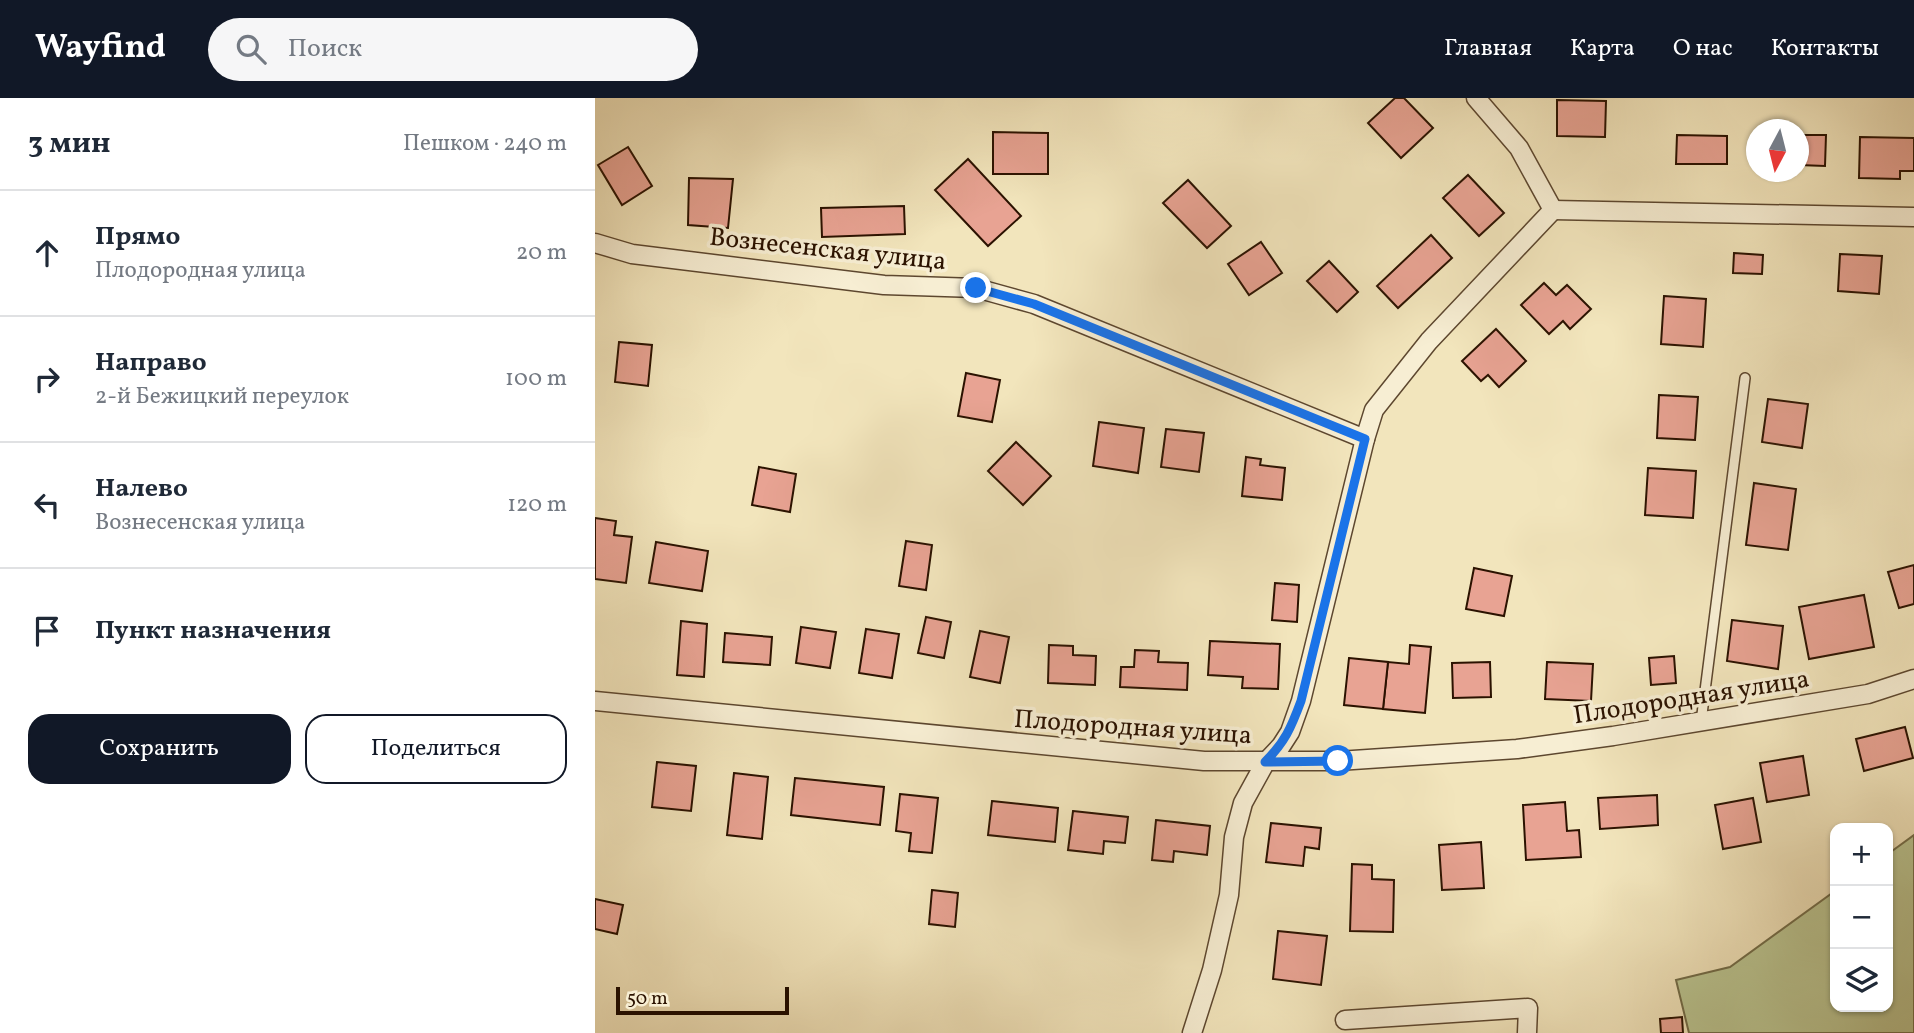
<!DOCTYPE html>
<html lang="ru">
<meta charset="utf-8">
<style>
:root{--surface:#fff;--page:#f6f6f7;--text:#1f2937;--muted:#747a83;--line:#e0e1e3;--accent:#111827}
body{margin:0;font-family:Vollkorn,serif;background:var(--page);color:var(--text)}
.controls{position:absolute;right:21px;bottom:21px;display:grid;overflow:hidden;border-radius:14px;box-shadow:0 2px 5px #0004}
.controls button{width:63px;height:63px;display:grid;place-items:center;padding:0;border:0;border-bottom:2px solid var(--line);background:var(--surface);color:var(--text);font:35px sans-serif}
.compass{position:absolute;left:1151px;top:21px;width:63px;height:63px;border-radius:50%;background:var(--surface);box-shadow:0 2px 5px #0004;rotate:187deg}
.scale{position:absolute;left:21px;bottom:18px;width:173px;box-sizing:border-box;padding-left:7px;border:4px solid #2b1200;border-top:0;font-size:19px;line-height:24px;white-space:nowrap;color:#2b1200;-webkit-text-stroke:5px #f7eed3;paint-order:stroke}
.stop{position:absolute;width:21px;height:21px;margin:-16px;border:5px solid #1a73e8;border-radius:50%;background:#fff}
.stop.end{background:#1a73e8;border-color:#fff;box-shadow:0 2px 7px #0008}
.list{margin:0;padding:0;list-style:none}
h2{display:flex;justify-content:space-between;align-items:center;height:91px;margin:0;padding:0 28px;font-size:30px}
h2 small{font-size:23px;font-weight:400;color:var(--muted)}
.list li{display:grid;grid-template-columns:46px 1fr auto;gap:21px;align-items:center;box-sizing:border-box;height:126px;padding:0 28px;border-top:2px solid var(--line)}
.list b{display:block;font-size:26px;white-space:nowrap}
.list p{margin:0;font-size:23px;white-space:nowrap;color:var(--muted)}
.list em{font-size:23px;font-style:normal;color:var(--muted)}
.actions{display:flex;gap:14px;padding:21px 28px}
.actions a{flex:1;padding:16px 0;border:2px solid var(--accent);border-radius:21px;text-align:center;font-size:24px;color:var(--accent)}
.actions .main{background:var(--accent);color:#fff}
.icon{flex:none;width:38px;height:38px;fill:none;stroke:currentColor;stroke-width:2;stroke-linecap:round;stroke-linejoin:round}
.map{position:relative;flex:none;width:1319px;height:935px;overflow:hidden}
header{display:flex;align-items:center;gap:42px;box-sizing:border-box;height:98px;padding:0 35px;background:var(--accent);color:#fff}
header strong{font-size:33px}
nav{display:flex;gap:38px;margin-inline-start:auto;font-size:24px}
.search{width:490px;height:63px;background:var(--page);display:flex;align-items:center;gap:18px;box-sizing:border-box;padding:0 24px;border-radius:38px;color:var(--muted);font-size:26px}
main{display:flex}
aside{flex:1;background:var(--surface)}
.map>svg:first-child{display:block}
.green{fill:#bac591;stroke:#726c48;stroke-width:2}
.building{fill:#e8a393;stroke:#2b1200;stroke-width:2}
.lines{fill:none;stroke-linecap:round;stroke-linejoin:round}
.lane-casing{stroke:#5d472f;stroke-width:12}
.street-casing{stroke:#5d472f;stroke-width:21}
.lane{stroke:#f7eed3;stroke-width:9}
.street{stroke:#f7eed3;stroke-width:18}
.route{stroke:#1a73e8;stroke-width:9}
.labels{text-anchor:middle;stroke-width:7;stroke-linejoin:round;paint-order:stroke}
.street-label{font-size:26px;fill:#2b1200;stroke:#f7eed3}
</style>
<header>
<strong>Wayfind</strong>
<div class="search"><svg class="icon" aria-label="search" viewBox="0 0 24 24"><circle cx="10" cy="10" r="6"/><path d="M15 15l6 6"/></svg>Поиск</div>
<nav><a>Главная</a><a>Карта</a><a>О нас</a><a>Контакты</a></nav>
</header>
<main>
<aside>
<h2>3 мин<small>Пешком · 240 m</small></h2>
<ul class="list">
<li><svg class="icon" aria-label="ahead" viewBox="0 0 24 24"><path d="M12 20V5M6 11l6-6 6 6"/></svg><div><b>Прямо</b><p>Плодородная улица</p></div><em>20 m</em></li>
<li><svg class="icon" aria-label="right" viewBox="0 0 24 24"><path d="M7 20v-9h11M14 6l5 5-5 5"/></svg><div><b>Направо</b><p>2-й Бежицкий переулок</p></div><em>100 m</em></li>
<li><svg class="icon" aria-label="left" viewBox="0 0 24 24"><path d="M17 20v-9H6M10 6l-5 5 5 5"/></svg><div><b>Налево</b><p>Вознесенская улица</p></div><em>120 m</em></li>
<li><svg class="icon" aria-label="arrive" viewBox="0 0 24 24"><path d="M6 21V4h12l-3 4 3 4H6"/></svg><div><b>Пункт назначения</b></div></li>
</ul>
<div class="actions"><a class="main">Сохранить</a><a>Поделиться</a></div>
</aside>
<div class="map">
<svg width="1319" height="935" viewBox="0 0 1319 935">
<rect width="100%" height="100%" fill="#f2e5bc"/>
<filter id="stains"><feTurbulence type="fractalNoise" baseFrequency=".00286" numOctaves="4"/><feColorMatrix values="0 0 0 0 .2 0 0 0 0 .09 0 0 0 0 .02 0 0 0 .5 -.17"/></filter>
<radialGradient id="worn" r=".72"><stop offset=".6" stop-color="#630" stop-opacity="0"/><stop offset="1" stop-color="#630" stop-opacity=".3"/></radialGradient>
<!-- green -->
<polygon class="green" points="1319,737 1319,935 1094,935 1081,882 1135,869 1240,793 1240,909 1293,909 1293,756"/>
<!-- building -->
<g class="building">
<polygon points="800,0 809,0 838,30 806,60 773,25"/>
<polygon points="962,2 1011,3 1010,39 962,38"/>
<polygon points="398,34 453,35 453,76 398,76"/>
<polygon points="1082,37 1132,38 1132,66 1081,66"/>
<polygon points="1204,37 1231,37 1230,68 1204,67"/>
<polygon points="1265,39 1319,40 1319,73 1305,73 1305,81 1264,80"/>
<polygon points="33,49 57,88 27,107 3,67"/>
<polygon points="373,61 426,118 393,148 340,92"/>
<polygon points="873,77 909,115 884,138 848,100"/>
<polygon points="94,80 138,81 133,130 93,127"/>
<polygon points="593,82 636,128 612,150 568,105"/>
<polygon points="309,108 310,136 227,139 226,110"/>
<polygon points="836,137 857,160 803,210 782,188"/>
<polygon points="666,144 687,175 654,197 633,166"/>
<polygon points="1139,155 1168,157 1167,176 1138,175"/>
<polygon points="1245,156 1287,158 1284,196 1243,193"/>
<polygon points="734,163 763,194 742,214 712,183"/>
<polygon points="949,185 961,197 972,187 996,211 975,231 968,223 954,236 926,207"/>
<polygon points="1069,198 1111,201 1108,249 1066,246"/>
<polygon points="901,231 931,263 904,289 893,277 886,283 867,263"/>
<polygon points="24,244 57,247 53,288 20,284"/>
<polygon points="371,275 405,282 397,324 363,318"/>
<polygon points="1064,297 1103,299 1100,342 1062,340"/>
<polygon points="1173,301 1213,306 1207,350 1167,344"/>
<polygon points="504,324 549,330 543,375 498,368"/>
<polygon points="571,331 609,335 604,374 566,369"/>
<polygon points="421,344 456,378 428,407 393,373"/>
<polygon points="651,359 666,361 665,367 690,370 687,402 647,398"/>
<polygon points="164,369 201,376 195,414 157,407"/>
<polygon points="1053,370 1101,373 1098,420 1050,417"/>
<polygon points="1159,385 1201,391 1193,452 1151,447"/>
<polygon points="0,420 21,423 19,437 37,439 31,485 0,481"/>
<polygon points="311,443 337,447 331,492 304,488"/>
<polygon points="61,444 113,453 107,493 54,485"/>
<polygon points="1319,467 1319,506 1304,510 1293,474"/>
<polygon points="879,470 917,478 909,518 871,511"/>
<polygon points="680,485 704,487 702,524 677,522"/>
<polygon points="1269,497 1279,549 1214,561 1204,509"/>
<polygon points="331,519 356,524 349,560 323,555"/>
<polygon points="1137,522 1188,528 1183,571 1132,563"/>
<polygon points="86,523 112,526 109,579 82,577"/>
<polygon points="206,529 241,534 235,570 201,565"/>
<polygon points="271,531 304,536 297,580 264,575"/>
<polygon points="385,533 414,539 405,585 375,579"/>
<polygon points="130,535 177,539 175,567 128,564"/>
<polygon points="615,543 685,546 683,591 647,590 648,579 613,577"/>
<polygon points="454,547 478,548 478,557 501,558 500,587 453,585"/>
<polygon points="815,547 836,549 830,615 788,611 793,564 814,566"/>
<polygon points="540,552 564,553 563,564 593,565 592,592 525,589 526,569 539,569"/>
<polygon points="1079,558 1081,585 1056,587 1054,560"/>
<polygon points="754,560 793,564 788,611 749,607"/>
<polygon points="895,564 896,599 858,600 857,565"/>
<polygon points="952,564 998,566 996,603 950,601"/>
<polygon points="1310,629 1318,660 1269,673 1261,641"/>
<polygon points="1208,658 1214,697 1172,704 1165,665"/>
<polygon points="62,664 101,668 96,713 57,709"/>
<polygon points="139,675 173,679 167,741 132,737"/>
<polygon points="200,680 289,689 285,727 196,717"/>
<polygon points="305,696 343,700 337,755 314,753 316,735 301,733"/>
<polygon points="1062,697 1063,727 1005,731 1003,700"/>
<polygon points="1158,700 1166,744 1128,751 1120,707"/>
<polygon points="397,703 463,710 460,744 393,737"/>
<polygon points="970,704 972,733 984,732 986,759 931,762 928,707"/>
<polygon points="478,713 533,719 530,745 509,743 508,756 473,752"/>
<polygon points="561,722 615,728 612,757 579,753 578,764 557,762"/>
<polygon points="676,725 726,730 724,751 710,749 708,768 671,764"/>
<polygon points="886,744 889,790 847,792 844,747"/>
<polygon points="757,766 777,767 777,781 799,782 798,834 755,833"/>
<polygon points="337,792 363,795 360,829 334,826"/>
<polygon points="0,801 28,807 22,836 0,831"/>
<polygon points="683,833 732,838 726,887 678,881"/>
<polygon points="1087,919 1088,935 1066,935 1065,921"/>
</g>
<g class="lines">
<defs>
<polyline id="lane" points="1106,624 1150,280"/>
<g id="street">
<polyline points="881,0 924,50 958,112"/>
<polyline points="958,112 1319,119"/>
<polyline points="0,145 37,156 289,187 381,190 439,206 770,341"/>
<polyline points="0,603 609,663 743,663 922,651 1018,638 1273,596 1319,581"/>
<polyline points="750,922 933,910 932,935"/>
<polyline points="597,935 617,872 634,797 639,739 648,705 670,665 686,648 695,634 706,603 770,341 779,312 834,243 958,112"/>
</g>
</defs>
<!-- lane casing -->
<use href="#lane" class="lane-casing"/>
<!-- street casing -->
<use href="#street" class="street-casing"/>
<!-- lane -->
<use href="#lane" class="lane"/>
<!-- street -->
<use href="#street" class="street"/>
</g>
<g class="lines">
<!-- route -->
<path class="route" d="M 381,190 L 439,206 L 770,341 L 706,603 C 696,630 690,644 670,664 L 743,663"/>
</g>
<g class="labels">
<!-- street labels -->
<g class="street-label">
<text transform="translate(233 150) rotate(6)" y="9">Вознесенская улица</text>
<text transform="translate(1096 598) rotate(-9)" y="9">Плодородная улица</text>
<text transform="translate(538 628) rotate(4)" y="9">Плодородная улица</text>
</g>
</g>
<rect width="100%" height="100%" filter="url(#stains)"/>
<rect width="100%" height="100%" fill="url(#worn)"/>
</svg>
<div class="controls">
<button>+</button>
<button>−</button>
<button><svg class="icon" aria-label="layers" viewBox="0 0 24 24"><path d="M12 4l9 5-9 5-9-5zM3 14l9 5 9-5"/></svg></button>
</div>
<svg class="compass" viewBox="-18 -18 36 36"><path d="M0-13l5 13h-10z" fill="#e53935"/><path d="M0 13l5-13h-10z" fill="#747a83"/></svg>
<div class="scale">50 m</div>
<div class="stop" style="left:743px;top:663px"></div>
<div class="stop end" style="left:381px;top:190px"></div>
</div>
</main>
